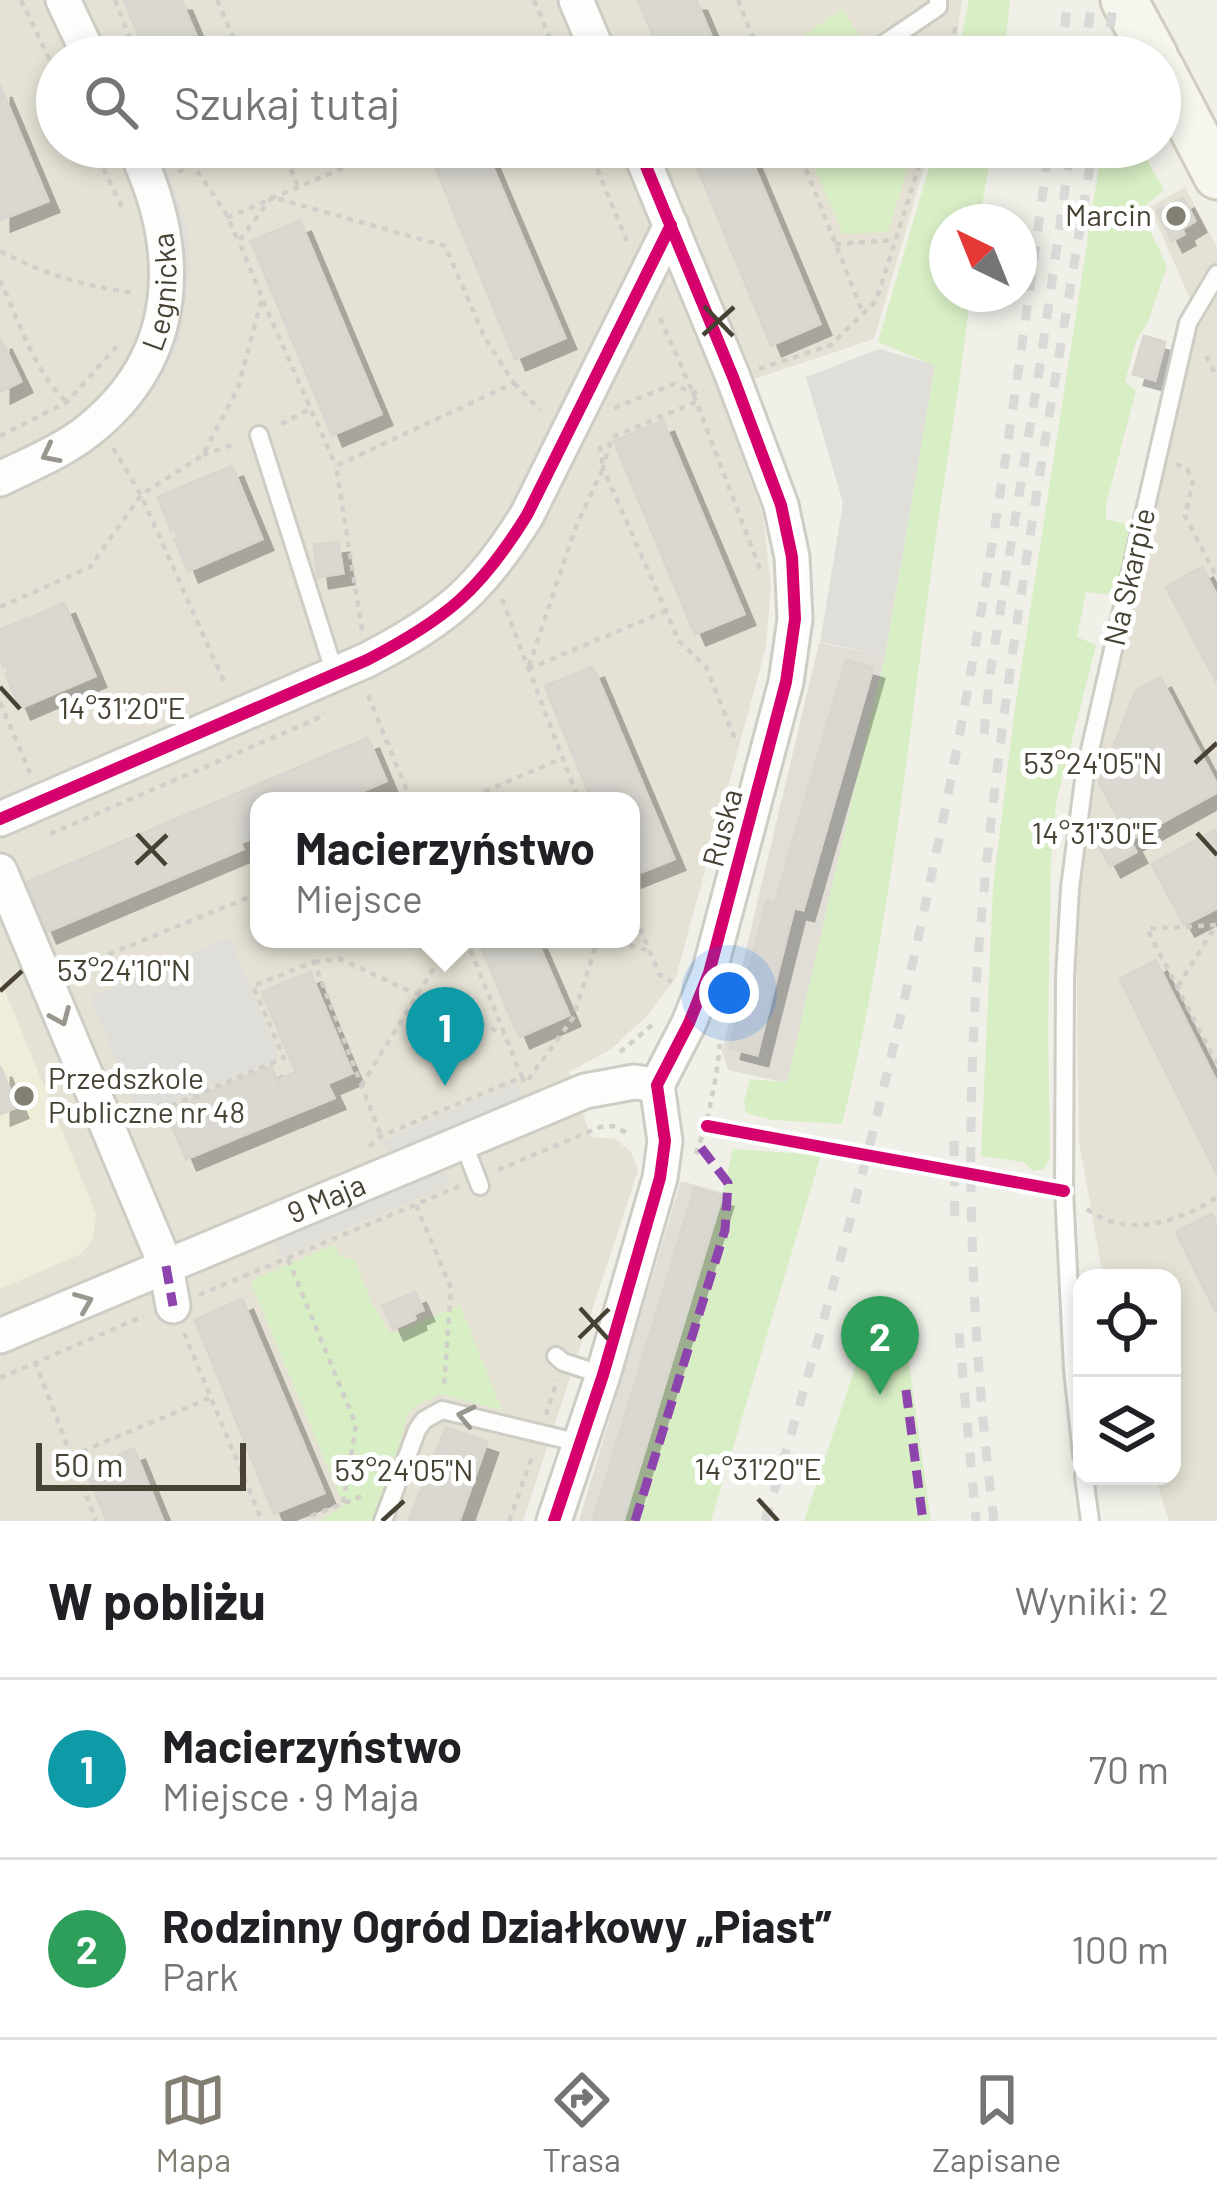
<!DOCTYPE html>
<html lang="pl">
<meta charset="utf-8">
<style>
:root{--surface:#fff;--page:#f6f6f6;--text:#202124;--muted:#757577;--line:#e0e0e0;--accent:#827f72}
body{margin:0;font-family:Barlow,sans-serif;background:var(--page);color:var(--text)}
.controls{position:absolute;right:36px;bottom:36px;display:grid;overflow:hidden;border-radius:24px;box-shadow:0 6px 18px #0003}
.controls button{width:108px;height:108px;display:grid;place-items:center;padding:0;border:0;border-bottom:3px solid var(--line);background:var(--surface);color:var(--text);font:60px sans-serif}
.compass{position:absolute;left:929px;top:204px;width:108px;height:108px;border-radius:50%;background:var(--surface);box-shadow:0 6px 18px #0003;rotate:317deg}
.scale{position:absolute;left:36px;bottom:30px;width:210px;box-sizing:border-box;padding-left:12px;border:6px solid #474233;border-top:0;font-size:33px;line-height:42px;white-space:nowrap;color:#474233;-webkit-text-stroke:9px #fff;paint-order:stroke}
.you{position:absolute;left:729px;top:993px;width:42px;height:42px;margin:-30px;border:9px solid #fff;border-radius:50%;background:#1a73e8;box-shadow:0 0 0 18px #1a73e833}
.badge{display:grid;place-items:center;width:78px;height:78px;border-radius:50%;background:var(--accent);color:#fff;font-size:39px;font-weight:700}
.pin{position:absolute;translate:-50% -99px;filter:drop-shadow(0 3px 6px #0008)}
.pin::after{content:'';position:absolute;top:63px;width:42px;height:36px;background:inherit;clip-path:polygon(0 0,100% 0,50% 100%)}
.popup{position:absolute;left:250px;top:792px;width:390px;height:156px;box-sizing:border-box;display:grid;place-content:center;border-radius:24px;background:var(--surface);filter:drop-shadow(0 3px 9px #0005);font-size:39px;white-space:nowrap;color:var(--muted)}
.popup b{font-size:45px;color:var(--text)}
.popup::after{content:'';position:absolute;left:50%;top:100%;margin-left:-24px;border:24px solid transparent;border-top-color:var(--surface)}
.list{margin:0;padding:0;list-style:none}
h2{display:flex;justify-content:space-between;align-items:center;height:156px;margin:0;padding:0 48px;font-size:51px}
h2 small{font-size:39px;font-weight:400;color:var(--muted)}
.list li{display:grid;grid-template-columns:78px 1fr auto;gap:36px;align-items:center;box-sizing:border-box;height:180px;padding:0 48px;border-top:3px solid var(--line)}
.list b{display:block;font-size:45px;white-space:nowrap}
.list p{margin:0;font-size:39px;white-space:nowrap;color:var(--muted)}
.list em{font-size:39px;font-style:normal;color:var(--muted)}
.icon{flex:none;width:66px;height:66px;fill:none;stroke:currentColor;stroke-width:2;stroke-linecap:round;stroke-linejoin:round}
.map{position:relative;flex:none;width:1217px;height:1521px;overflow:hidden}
.search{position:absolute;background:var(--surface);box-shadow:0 6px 18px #0003;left:36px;right:36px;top:36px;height:132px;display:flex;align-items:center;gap:30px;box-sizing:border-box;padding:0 42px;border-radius:66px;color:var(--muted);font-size:45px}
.sheet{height:516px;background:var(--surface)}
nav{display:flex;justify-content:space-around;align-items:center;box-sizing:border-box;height:168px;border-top:3px solid var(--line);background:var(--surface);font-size:33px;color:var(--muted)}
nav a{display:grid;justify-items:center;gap:6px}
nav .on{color:var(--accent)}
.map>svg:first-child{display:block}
.residential{fill:#e5e2d5;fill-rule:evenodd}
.industrial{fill:#e0ded6}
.education{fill:#efecd9}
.green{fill:#d8eec5}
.parking{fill:#dfded8}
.building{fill:#dad8d1;stroke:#d8d6ce;stroke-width:3;filter:url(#shadow)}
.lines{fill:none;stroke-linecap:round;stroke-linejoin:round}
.lane-casing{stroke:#cecdc5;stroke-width:22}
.street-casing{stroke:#cecdc5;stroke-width:39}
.secondary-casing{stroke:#d0cebe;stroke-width:51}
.path{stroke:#d1cfc9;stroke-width:4.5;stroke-dasharray:6 6;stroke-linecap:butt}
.lane{stroke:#fdfdfc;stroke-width:16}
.street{stroke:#fdfdfc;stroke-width:33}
.secondary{stroke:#f6f5ee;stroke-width:45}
.rail{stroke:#d9d9d8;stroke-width:9;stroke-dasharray:15 15;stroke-linecap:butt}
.quiet{stroke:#8e44ad;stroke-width:9;stroke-dasharray:18 9;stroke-linecap:butt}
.cycleway-casing{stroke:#fff;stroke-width:20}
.cycleway{stroke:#d6006c;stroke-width:12}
.oneway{stroke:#99968d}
.ticks{fill:none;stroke:#474233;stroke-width:4.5}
.poi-dot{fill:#827f72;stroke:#fff;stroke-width:4.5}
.labels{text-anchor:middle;stroke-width:10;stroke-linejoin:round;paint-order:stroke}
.poi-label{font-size:30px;fill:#474233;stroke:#fff;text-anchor:end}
.street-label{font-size:30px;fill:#474233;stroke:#fff}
.ticks-label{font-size:30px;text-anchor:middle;fill:#474233;stroke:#fff;stroke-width:10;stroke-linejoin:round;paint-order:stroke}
</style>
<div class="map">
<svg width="1217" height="1521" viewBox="0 0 1217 1521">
<defs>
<filter id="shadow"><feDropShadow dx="11" dy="11" stdDeviation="0" flood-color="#0004"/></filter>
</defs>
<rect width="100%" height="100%" fill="#f0efe8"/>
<!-- residential -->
<g class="residential">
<path d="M 0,0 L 962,0 L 954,57 L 57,57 L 57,147 L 930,147 L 874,339 L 718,391 L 763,515 L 771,586 L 766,647 L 676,977 L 649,1014 L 611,1049 L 569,1072 L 591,1137 L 615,1139 L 631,1152 L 638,1170 L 523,1521 L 0,1521 ZM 259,801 L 631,801 L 631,939 L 259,939 Z"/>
<polygon points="1185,187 1217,247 1217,1521 1169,1521 1155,1476 1172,1476 1172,1278 1103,1278 1079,1141 1076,945 1090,777 1198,318 1150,207"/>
</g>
<!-- industrial -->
<g class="industrial">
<polygon points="819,643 885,656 787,1083 728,1070 722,1051"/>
<polygon points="681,1181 732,1195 640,1521 579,1521"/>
</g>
<!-- education -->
<polygon class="education" points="0,978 96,1214 93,1239 81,1254 0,1289"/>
<!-- green -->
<g class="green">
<polygon points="969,0 1010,0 1004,57 957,57"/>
<polygon points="842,9 872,57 772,57"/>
<polygon points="806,147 914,147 888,232 843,234"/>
<path d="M 935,147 L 992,147 L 979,222 L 947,222 L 947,294 L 970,294 C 961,385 944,475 932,565 C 907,753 888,940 842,1124 L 773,1120 L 746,1113 L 744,1102 L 750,1079 L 787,1082 L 885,656 L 935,366 L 878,342 Z"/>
<polygon points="1102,147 1140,147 1164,190 1140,210 1167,266 1148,322 1136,341 1125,381 1136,391 1106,504 1106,519 1131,525 1115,595 1086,592 1077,637 1096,645 1056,803 1051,861 1048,1031 1050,1157 1044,1169 1034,1171 1023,1162 981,1156 993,887 1015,708"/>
<polygon points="733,1149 821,1155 711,1521 623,1521 722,1196"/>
<polygon points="335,1244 340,1256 355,1261 372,1303 390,1334 460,1305 502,1410 440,1394 415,1406 408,1414 376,1521 318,1521 344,1506 250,1281"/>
<polygon points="869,1326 904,1327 931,1521 804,1521"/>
</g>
<!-- parking -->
<g class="parking">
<polygon points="146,147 156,147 170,176 187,229 190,268 180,339 161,380 132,419 123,411 154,371"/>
<polygon points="879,349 935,365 885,656 820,642 843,503 806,377"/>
<polygon points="230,937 279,1058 139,1118 90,997"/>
<polygon points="516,1082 525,1103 390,1160 382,1141"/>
<polygon points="443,1164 451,1184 280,1257 271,1236"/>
</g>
<!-- building -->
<g class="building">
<polygon points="124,0 181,0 205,57 148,57"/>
<polygon points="638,0 696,0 720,57 662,57"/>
<polygon points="0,86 48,201 0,220"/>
<polygon points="476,147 484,147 565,338 515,359 434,164"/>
<polygon points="697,147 746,147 820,324 771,345 690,150"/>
<polygon points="1183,198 1195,221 1182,229 1184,234 1172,241 1157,211"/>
<polygon points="300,221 381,414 332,435 251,241"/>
<polygon points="1144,336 1165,342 1155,380 1133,374"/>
<polygon points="0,338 21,381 0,392"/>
<polygon points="663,421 744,614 695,634 614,441"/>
<polygon points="232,466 262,539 188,571 175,539 179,537 175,529 171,530 158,497"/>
<polygon points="338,542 343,573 318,577 314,545"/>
<polygon points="1202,567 1217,596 1217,683 1166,587"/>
<polygon points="64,603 95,676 20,708 6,674 9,673 6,665 3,666 0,660 0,630 27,618 28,621 33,619 32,617"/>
<polygon points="846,660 873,668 803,910 775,903"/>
<polygon points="593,667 674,859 631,876 631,801 592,801 545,686"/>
<polygon points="1160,677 1217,785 1217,792 1130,840 1099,782 1136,691"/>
<polygon points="368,738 386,781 339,801 259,801 259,835 240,843 243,849 46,932 25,883"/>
<polygon points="1119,820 1136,852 1110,866 1093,834"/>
<polygon points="1217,829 1217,908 1184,925 1152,864"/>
<polygon points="767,901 794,908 763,1031 736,1024"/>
<polygon points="478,939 536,939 569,1015 519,1037"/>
<polygon points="1156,961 1217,1083 1217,1174 1120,979"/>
<polygon points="310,972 352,1073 305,1093 262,992"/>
<polygon points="736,1024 763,1031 757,1055 730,1048"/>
<polygon points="0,1066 17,1107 0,1114"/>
<polygon points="271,1066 292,1115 186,1159 166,1111"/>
<polygon points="296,1072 305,1093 327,1083 334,1098 292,1115 277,1080"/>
<polygon points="695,1188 722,1196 623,1521 593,1521"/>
<polygon points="1212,1214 1217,1224 1217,1314 1176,1232"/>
<polygon points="415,1292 423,1310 414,1314 415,1319 393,1329 383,1306"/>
<polygon points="242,1299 324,1493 274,1513 195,1320"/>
<polygon points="446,1428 487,1442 459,1521 409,1521"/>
<polygon points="134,1449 163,1521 107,1521 85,1468"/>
</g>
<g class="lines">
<defs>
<g id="lane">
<polyline points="882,45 938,7 938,0"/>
<polyline points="259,435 335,674"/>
<polyline points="463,1142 480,1186"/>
<polyline points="556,1356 563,1362 603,1375"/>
<polyline points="1082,1455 1073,1369 1064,1191 1065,977 1070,888 1085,772 1188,323 1217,274"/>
<polyline points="1084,1476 1090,1521"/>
<polyline points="383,1521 417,1430 424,1420 442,1410 580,1443"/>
</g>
<g id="street">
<polyline points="63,0 90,57"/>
<polyline points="576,0 600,57"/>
<path id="s1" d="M 0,479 C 30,464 63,451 89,430 C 183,355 183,248 134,147"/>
<path d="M 0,819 L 367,660 C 446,619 480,591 527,515 L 671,225"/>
<polyline points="0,871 166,1266 173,1306"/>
<path id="s2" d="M 0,1336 L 585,1091 L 634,1082 L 657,1085"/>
<polyline points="554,1521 603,1375 660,1178 665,1141 657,1085 689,1023 709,973 786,682 795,619 792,557 781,505 733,377 638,147"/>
</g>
<g id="secondary">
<polyline points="1124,0 1155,57"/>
<polyline points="1160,67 1217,176"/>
</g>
</defs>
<!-- lane casing -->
<use href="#lane" class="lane-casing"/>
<!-- street casing -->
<use href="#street" class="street-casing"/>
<!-- secondary casing -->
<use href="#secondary" class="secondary-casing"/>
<!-- path -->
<g class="path">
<polyline points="21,0 57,75"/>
<polyline points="115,0 137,57"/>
<polyline points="217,0 242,57"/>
<polyline points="534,0 558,57"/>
<polyline points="738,0 761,57"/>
<polyline points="951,57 956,21"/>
<polyline points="93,147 122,207"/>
<polyline points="177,147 193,165"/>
<polyline points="281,147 298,186"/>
<polyline points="588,147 627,241"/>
<polyline points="797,147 863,313"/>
<polyline points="178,172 193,165 224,210 237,238"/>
<polyline points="227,218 391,147"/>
<polyline points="835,244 895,240"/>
<path d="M 0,251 C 49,276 80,285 135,293"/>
<path d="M 0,280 C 17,317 36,376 67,402"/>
<polyline points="263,301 336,466"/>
<polyline points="660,318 693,393 760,569"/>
<polyline points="1206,356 1217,377"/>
<polyline points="759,369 831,345 876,301 925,147"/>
<polyline points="514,383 540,410"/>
<polyline points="696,402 612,437 603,468 679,641 706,667 737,744"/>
<polyline points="614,408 674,384 693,393 703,389"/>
<polyline points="281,424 308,410"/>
<polyline points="0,436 67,402 117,346"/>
<polyline points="113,448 141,495 226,686"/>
<polyline points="203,455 237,443"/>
<polyline points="1176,464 1187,469 1193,481 1185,516 1217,578"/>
<polyline points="502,599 579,801"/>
<polyline points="0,607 90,567 141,495 203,455 238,388 262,298 239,241 272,197 445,246 485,338 514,383 336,466 362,630"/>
<polyline points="529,666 575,529 603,468 599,440"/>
<polyline points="528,669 666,611"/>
<polyline points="368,695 411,801"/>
<polyline points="0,702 30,773"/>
<polyline points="462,801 563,758"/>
<polyline points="50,834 323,716 325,713"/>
<polyline points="631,906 659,974 672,982"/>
<polyline points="1216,925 1147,929 1217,1064"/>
<polyline points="466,939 522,1077"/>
<polyline points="606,939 647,950"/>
<polyline points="314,962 340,959 504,1034"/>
<polyline points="75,968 259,893"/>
<polyline points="1178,986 1216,925"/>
<polyline points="620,1052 652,1025"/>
<polyline points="528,1080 573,1018 598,939"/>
<polyline points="361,1086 452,939"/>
<polyline points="138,1120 284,1058 253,986 314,962 381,1136"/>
<polyline points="369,1146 381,1136 522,1077 524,1082"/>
<path d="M 696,1154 C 709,1117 716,1083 720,1044"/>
<polyline points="498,1170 600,1127 613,1126 631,1135"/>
<polyline points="416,1205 451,1288 444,1387"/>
<path d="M 1087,1209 C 1125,1239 1181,1222 1217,1197"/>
<polyline points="288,1259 356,1425 343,1503"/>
<polyline points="199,1295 460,1186"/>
<polyline points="184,1333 262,1521"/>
<polyline points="35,1361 96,1521"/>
<polyline points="0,1378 144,1316"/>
<polyline points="546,1415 557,1380"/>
<polyline points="71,1456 210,1398"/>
<polyline points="311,1516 367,1494"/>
<polyline points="509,1521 533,1454"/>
</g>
<!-- lane -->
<use href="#lane" class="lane"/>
<!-- street -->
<use href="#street" class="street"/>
<!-- secondary -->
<use href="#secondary" class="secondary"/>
<!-- rail -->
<g class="rail">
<polyline points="1061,57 1068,0"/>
<polyline points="1084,57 1092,0"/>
<polyline points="1106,57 1114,0"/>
<polyline points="984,734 990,674 1041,359 1071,147"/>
<polyline points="954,1141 955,1231"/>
<polyline points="959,1333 976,1521"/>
<path d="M 765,1521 C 840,1276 903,1026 952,774 C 992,566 1021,357 1049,147"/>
<path d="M 994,1521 C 969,1320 963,1114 982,912 C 1005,656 1053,401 1093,147"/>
</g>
<!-- quiet -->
<g class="quiet">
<polyline points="166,1266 173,1306"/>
<polyline points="906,1390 923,1521"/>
<polyline points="635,1521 725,1230 728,1183 699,1145"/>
</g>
<defs>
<g id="cycleway">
<path d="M 0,819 L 367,660 C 446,619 480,591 527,515 L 671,225"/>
<polyline points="707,1126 1064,1191"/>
<polyline points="554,1521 603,1375 660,1178 665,1141 657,1085 689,1023 709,973 786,682 795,619 792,557 781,505 733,377 638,147"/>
</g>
</defs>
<!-- cycleway casing -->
<use href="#cycleway" class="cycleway-casing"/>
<!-- cycleway -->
<use href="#cycleway" class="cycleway"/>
</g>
<!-- one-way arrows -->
<defs><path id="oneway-chevron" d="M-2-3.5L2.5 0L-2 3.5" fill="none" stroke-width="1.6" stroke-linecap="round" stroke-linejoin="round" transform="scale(3)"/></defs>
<g class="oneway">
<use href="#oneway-chevron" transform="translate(50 454) rotate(153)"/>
<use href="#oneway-chevron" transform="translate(61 1017) rotate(67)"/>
<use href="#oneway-chevron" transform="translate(84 1302) rotate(-22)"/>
<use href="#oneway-chevron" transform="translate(466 1416) rotate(-168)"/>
</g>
<!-- ticks -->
<path class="ticks" d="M 704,306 L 733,336M 703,335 L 734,307M 0,687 L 20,709M 1195,763 L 1217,743M 1197,833 L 1217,855M 137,834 L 166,865M 136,864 L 167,835M 0,991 L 22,971M 580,1308 L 608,1339M 579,1338 L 609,1309M 758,1499 L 778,1521M 382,1521 L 404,1501"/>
<!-- markers -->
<g class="poi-dot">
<circle cx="1176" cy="216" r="12"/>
<circle cx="24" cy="1096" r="12"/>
</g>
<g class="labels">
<!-- poi labels -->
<g class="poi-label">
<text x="1152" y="226">Marcin</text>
<text x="48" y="1089" text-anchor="start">Przedszkole<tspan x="48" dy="34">Publiczne nr 48</tspan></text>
</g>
<!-- street labels -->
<g class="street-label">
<text dy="10" stroke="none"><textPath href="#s1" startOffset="264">Legnicka</textPath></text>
<text transform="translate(1130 577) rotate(-77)" y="10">Na Skarpie</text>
<text transform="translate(723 828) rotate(-75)" y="10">Ruska</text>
<text dy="10" stroke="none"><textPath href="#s2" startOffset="354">9 Maja</textPath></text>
</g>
</g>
<g class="ticks-label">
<text x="122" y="719">14°31'20"E</text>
<text x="1093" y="774">53°24'05"N</text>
<text x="1095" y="844">14°31'30"E</text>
<text x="124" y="981">53°24'10"N</text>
<text x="758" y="1480">14°31'20"E</text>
<text x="404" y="1481">53°24'05"N</text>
</g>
</svg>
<div class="controls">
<button><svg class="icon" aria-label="locate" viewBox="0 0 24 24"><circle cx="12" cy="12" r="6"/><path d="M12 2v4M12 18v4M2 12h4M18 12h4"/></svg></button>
<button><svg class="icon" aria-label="layers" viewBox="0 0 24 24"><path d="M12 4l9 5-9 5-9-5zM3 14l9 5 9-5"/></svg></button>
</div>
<svg class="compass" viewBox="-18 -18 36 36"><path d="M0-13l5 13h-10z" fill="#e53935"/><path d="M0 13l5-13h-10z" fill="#757577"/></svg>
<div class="scale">50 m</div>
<div class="you"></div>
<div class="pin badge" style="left:445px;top:1086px;background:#0f9aa8">1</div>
<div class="popup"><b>Macierzyństwo</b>Miejsce</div>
<div class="pin badge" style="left:880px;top:1395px;background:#2e9e5b">2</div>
<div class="search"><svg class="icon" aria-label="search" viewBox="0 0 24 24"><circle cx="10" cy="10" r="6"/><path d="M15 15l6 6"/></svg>Szukaj tutaj</div>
</div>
<section class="sheet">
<h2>W pobliżu<small>Wyniki: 2</small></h2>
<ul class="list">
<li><span class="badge" style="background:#0f9aa8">1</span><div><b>Macierzyństwo</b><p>Miejsce · 9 Maja</p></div><em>70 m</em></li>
<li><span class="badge" style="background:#2e9e5b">2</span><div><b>Rodzinny Ogród Działkowy „Piast”</b><p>Park</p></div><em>100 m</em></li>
</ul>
</section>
<nav>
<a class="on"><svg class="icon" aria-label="map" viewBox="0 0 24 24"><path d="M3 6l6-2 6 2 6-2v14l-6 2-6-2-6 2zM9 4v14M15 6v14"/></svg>Mapa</a>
<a><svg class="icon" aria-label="directions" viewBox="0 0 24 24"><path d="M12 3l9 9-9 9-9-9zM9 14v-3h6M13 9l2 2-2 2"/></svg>Trasa</a>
<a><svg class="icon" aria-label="saved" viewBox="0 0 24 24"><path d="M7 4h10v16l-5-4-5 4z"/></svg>Zapisane</a>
</nav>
